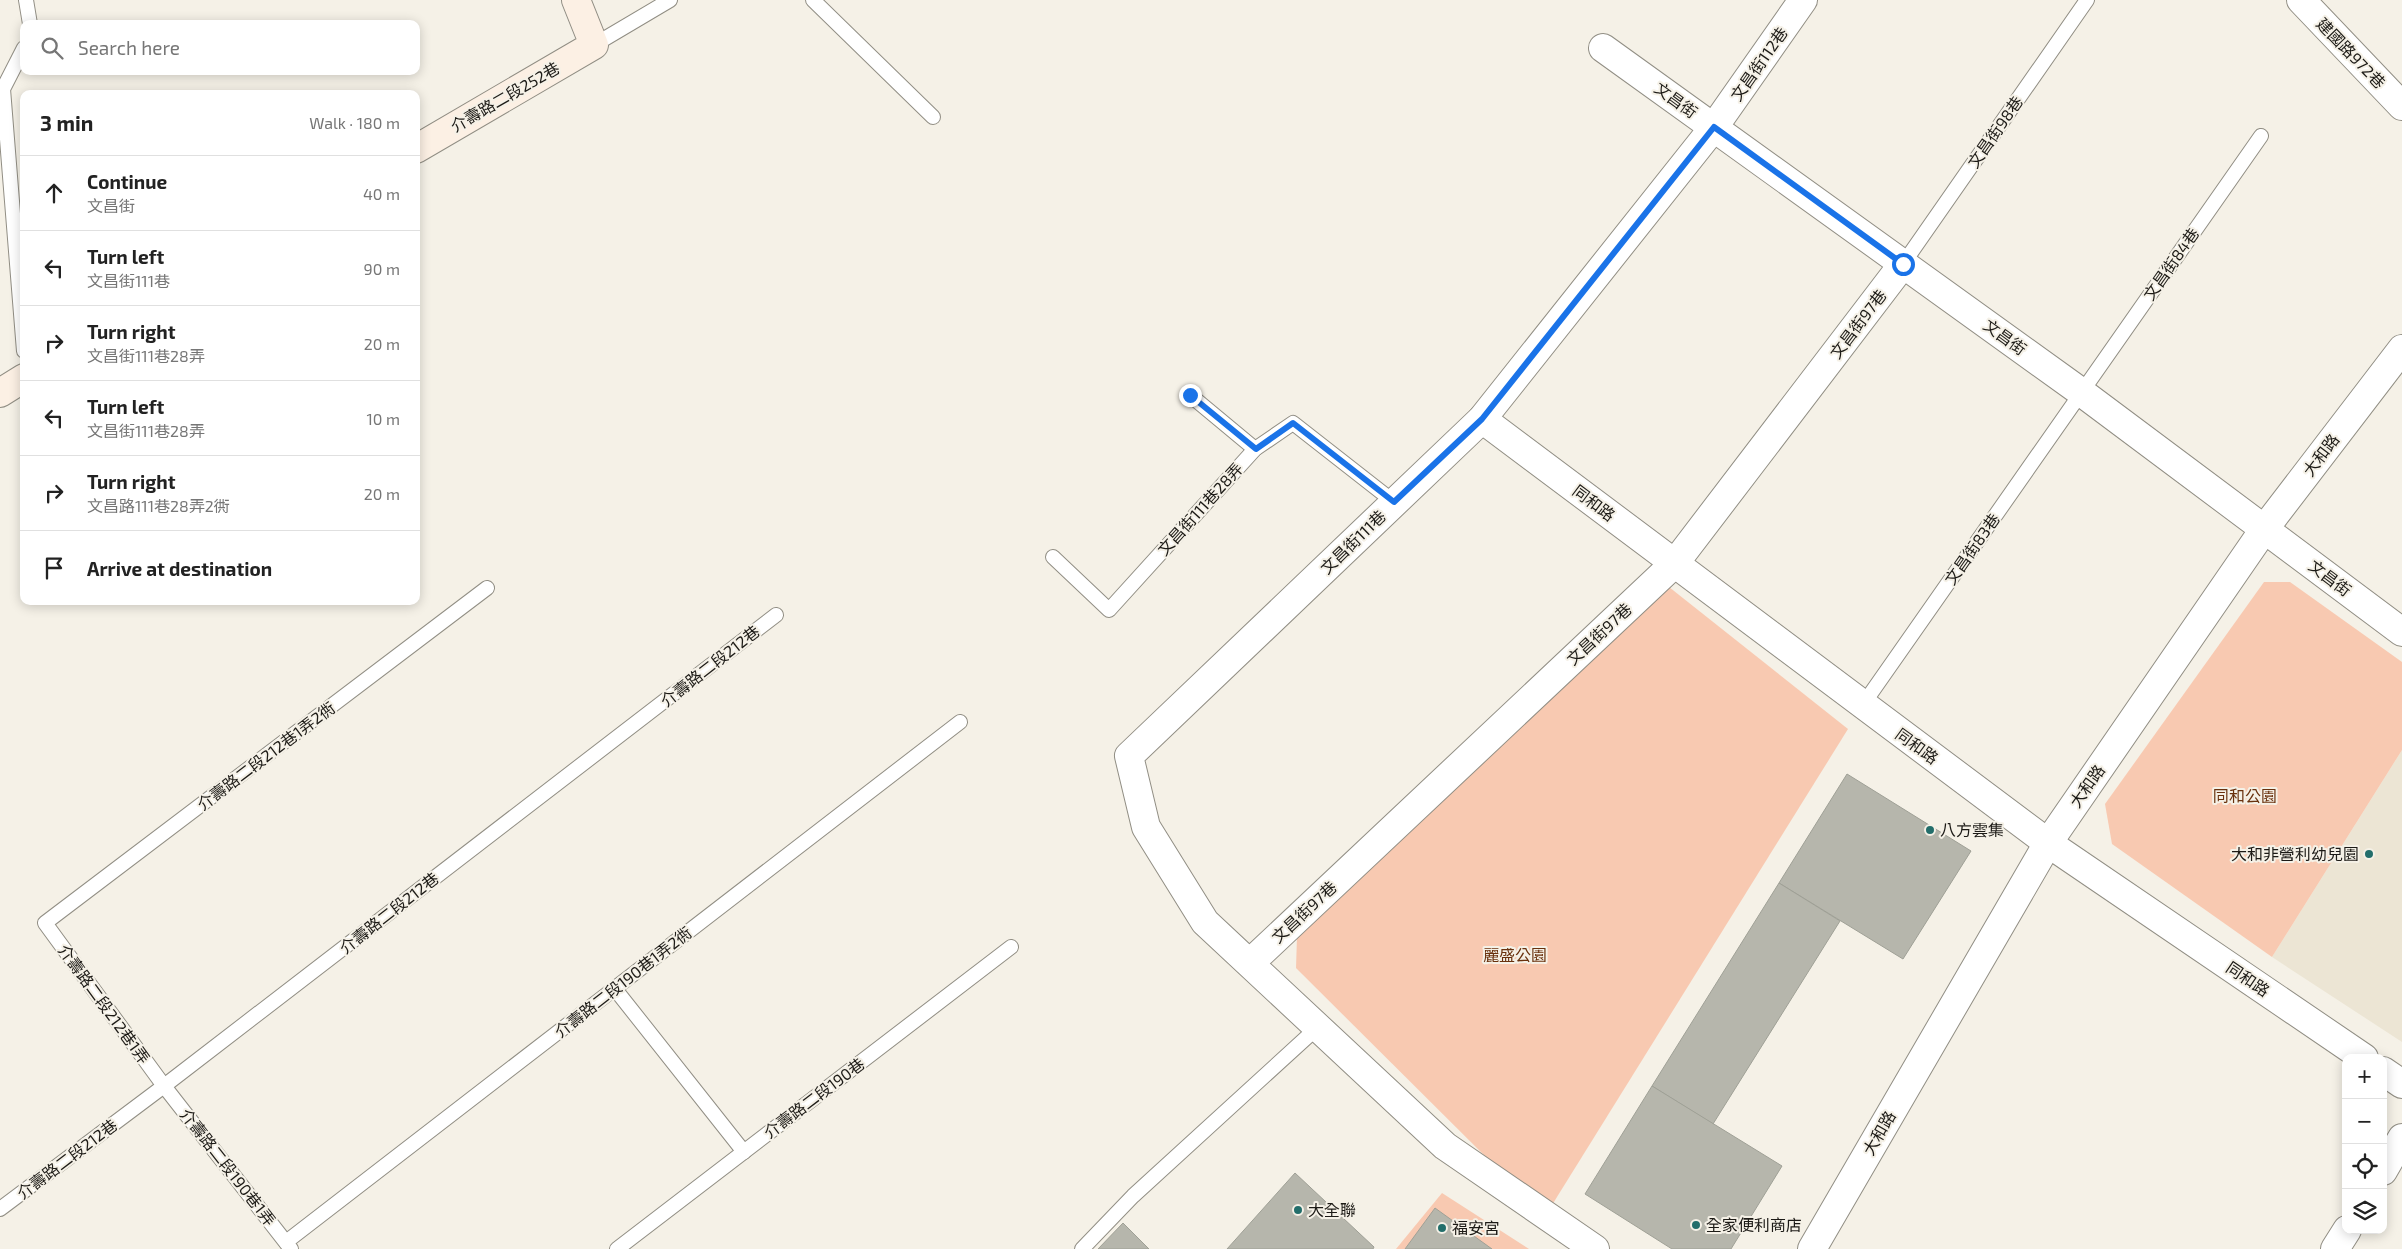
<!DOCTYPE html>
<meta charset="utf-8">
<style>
:root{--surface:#fff;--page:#f6f6f6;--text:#222;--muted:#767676;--line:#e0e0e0}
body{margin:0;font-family:"Exo 2","Noto Sans TC",sans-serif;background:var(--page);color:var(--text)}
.controls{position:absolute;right:15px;bottom:15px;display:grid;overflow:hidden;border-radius:10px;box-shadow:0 2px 12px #0003}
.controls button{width:45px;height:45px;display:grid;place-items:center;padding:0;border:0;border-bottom:1px solid var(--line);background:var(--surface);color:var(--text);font:25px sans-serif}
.stop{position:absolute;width:15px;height:15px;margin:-11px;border:4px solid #1a73e8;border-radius:50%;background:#fff}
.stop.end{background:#1a73e8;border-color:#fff;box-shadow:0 1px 5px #0008}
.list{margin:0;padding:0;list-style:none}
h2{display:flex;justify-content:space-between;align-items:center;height:65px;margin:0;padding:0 20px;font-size:21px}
h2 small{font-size:16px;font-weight:400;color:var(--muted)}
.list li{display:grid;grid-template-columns:32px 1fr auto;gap:15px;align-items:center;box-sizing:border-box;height:75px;padding:0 20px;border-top:1px solid var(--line)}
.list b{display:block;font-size:19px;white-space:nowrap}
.list p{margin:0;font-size:16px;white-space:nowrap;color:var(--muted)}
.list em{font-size:16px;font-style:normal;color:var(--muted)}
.icon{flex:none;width:28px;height:28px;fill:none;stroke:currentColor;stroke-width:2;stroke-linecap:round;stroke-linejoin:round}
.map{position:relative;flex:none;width:2402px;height:1249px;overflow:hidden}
.search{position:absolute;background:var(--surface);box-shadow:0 2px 12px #0003;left:20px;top:20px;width:400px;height:55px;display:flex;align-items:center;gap:12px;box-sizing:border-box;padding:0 18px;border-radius:10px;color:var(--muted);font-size:19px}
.panel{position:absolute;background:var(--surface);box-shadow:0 2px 12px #0003;left:20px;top:90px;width:400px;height:515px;border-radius:10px}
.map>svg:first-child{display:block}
.built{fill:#ece5d4}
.green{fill:#f8c9b1}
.building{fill:#b6b6ac;stroke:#9fa096}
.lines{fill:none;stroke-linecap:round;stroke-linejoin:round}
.lane-casing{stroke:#918e84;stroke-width:16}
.street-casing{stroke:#918e84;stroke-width:30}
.secondary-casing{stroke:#918e84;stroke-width:30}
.lane{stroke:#fff;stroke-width:14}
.street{stroke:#fff;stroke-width:28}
.secondary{stroke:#fcf0e4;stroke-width:28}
.route{stroke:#1a73e8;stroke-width:6}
.poi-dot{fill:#236e6b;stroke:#f5f1e7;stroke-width:2}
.labels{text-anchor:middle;stroke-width:4;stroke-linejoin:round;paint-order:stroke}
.street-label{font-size:16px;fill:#1c1a16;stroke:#f5f1e7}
.park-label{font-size:16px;fill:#69310d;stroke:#f5f1e7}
.poi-label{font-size:16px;fill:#1c1a16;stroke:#f5f1e7;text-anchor:start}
</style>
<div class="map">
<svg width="2402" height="1249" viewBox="0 0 2402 1249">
<rect width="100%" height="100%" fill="#f5f1e7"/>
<!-- built -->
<polygon class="built" points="2402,750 2402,1042 2272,957"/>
<!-- green -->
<g class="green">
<polygon points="2264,582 2290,582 2402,662 2402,750 2272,957 2112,844 2105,804"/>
<polygon points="1669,587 1848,729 1552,1205 1501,1172 1296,968 1297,936"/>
<polygon points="1442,1193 1529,1249 1396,1249"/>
</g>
<!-- building -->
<g class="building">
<polygon points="1847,774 1971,851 1903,959 1779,883"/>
<polygon points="1779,883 1840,921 1713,1124 1652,1086"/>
<polygon points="1652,1086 1782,1166 1731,1249 1672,1249 1585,1194"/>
<polygon points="1295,1173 1374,1247 1373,1249 1227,1249"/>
<polygon points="1435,1208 1492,1249 1405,1249"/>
<polygon points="1123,1223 1149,1249 1098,1249"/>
</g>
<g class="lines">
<defs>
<g id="lane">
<polyline points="26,0 30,24"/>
<polyline points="813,0 933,117"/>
<polyline points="594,45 670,0"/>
<polyline points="24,48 3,89 24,351"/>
<polyline points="1903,264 2087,0"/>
<polyline points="1190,395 1255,449"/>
<polyline points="1053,557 1109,610 1255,449 1293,423 1394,502"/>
<polyline points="1862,706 2261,136"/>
<polyline points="615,989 744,1152"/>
<polyline points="0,1209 164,1086 776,615"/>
<polyline points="286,1242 960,722"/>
<polyline points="291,1249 164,1086 45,923 487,588"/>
<polyline points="617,1249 1011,947"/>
<polyline points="1082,1249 1133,1196 1318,1027"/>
</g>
<g id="street">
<polyline points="2301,0 2402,106"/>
<polyline points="1603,48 2081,392 2402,632"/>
<polyline points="1482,419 2048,843 2364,1058"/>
<polyline points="1250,963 1675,563 1903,264"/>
<polyline points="2383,1071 2402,1084"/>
<polyline points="2383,1171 2402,1138"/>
<polyline points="1595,1249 1445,1146 1205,922 1146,827 1129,756 1482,419 1714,127 1803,0"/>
<polyline points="1812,1249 2048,843 2265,528 2402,349"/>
<polyline points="2335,1249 2347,1230"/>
</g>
<g id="secondary">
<polyline points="416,149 594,45 576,0"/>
<polyline points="0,393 24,378"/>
</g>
</defs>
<!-- lane casing -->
<use href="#lane" class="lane-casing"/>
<!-- street casing -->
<use href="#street" class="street-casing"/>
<!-- secondary casing -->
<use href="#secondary" class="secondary-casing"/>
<!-- lane -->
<use href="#lane" class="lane"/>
<!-- street -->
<use href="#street" class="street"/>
<!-- secondary -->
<use href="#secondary" class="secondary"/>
</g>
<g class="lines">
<!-- route -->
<polyline class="route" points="1190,395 1256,449 1293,423 1394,502 1482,419 1714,127 1903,264"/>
</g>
<!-- markers -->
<g class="poi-dot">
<circle cx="1930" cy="830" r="5"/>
<circle cx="2369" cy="854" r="5"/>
<circle cx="1298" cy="1210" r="5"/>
<circle cx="1696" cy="1225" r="5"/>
<circle cx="1442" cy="1228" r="5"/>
</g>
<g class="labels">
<!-- street labels -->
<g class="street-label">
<text transform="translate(2351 53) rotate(46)" y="6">建國路972巷</text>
<text transform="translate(1759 64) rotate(-55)" y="6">文昌街112巷</text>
<text transform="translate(505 97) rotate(-30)" y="6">介壽路二段252巷</text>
<text transform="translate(1676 100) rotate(36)" y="6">文昌街</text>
<text transform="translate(1995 132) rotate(-55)" y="6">文昌街98巷</text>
<text transform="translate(2171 264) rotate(-55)" y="6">文昌街84巷</text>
<text transform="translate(1858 324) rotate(-53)" y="6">文昌街97巷</text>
<text transform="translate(2005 337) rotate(36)" y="6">文昌街</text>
<text transform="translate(2321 455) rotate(-53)" y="6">大和路</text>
<text transform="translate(1594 503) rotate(37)" y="6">同和路</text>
<text transform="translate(1200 509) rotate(-48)" y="6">文昌街111巷28弄</text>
<text transform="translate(1353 542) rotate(-44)" y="6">文昌街111巷</text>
<text transform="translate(1972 549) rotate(-55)" y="6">文昌街83巷</text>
<text transform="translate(2330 578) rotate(37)" y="6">文昌街</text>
<text transform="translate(1599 634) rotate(-43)" y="6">文昌街97巷</text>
<text transform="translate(710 666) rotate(-38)" y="6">介壽路二段212巷</text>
<text transform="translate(1917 746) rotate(36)" y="6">同和路</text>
<text transform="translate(266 756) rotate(-37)" y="6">介壽路二段212巷1弄2衖</text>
<text transform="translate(2087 786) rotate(-55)" y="6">大和路</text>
<text transform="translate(1304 912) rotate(-43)" y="6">文昌街97巷</text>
<text transform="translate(389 913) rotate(-38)" y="6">介壽路二段212巷</text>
<text transform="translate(2248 979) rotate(34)" y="6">同和路</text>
<text transform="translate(623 982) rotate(-38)" y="6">介壽路二段190巷1弄2衖</text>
<text transform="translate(104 1004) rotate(54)" y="6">介壽路二段212巷1弄</text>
<text transform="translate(814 1098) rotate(-37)" y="6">介壽路二段190巷</text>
<text transform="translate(1879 1133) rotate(-60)" y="6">大和路</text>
<text transform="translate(67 1159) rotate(-37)" y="6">介壽路二段212巷</text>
<text transform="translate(228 1167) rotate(52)" y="6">介壽路二段190巷1弄</text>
</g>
<!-- park labels -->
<g class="park-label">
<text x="2245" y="802">同和公園</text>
<text x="1515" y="961">麗盛公園</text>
</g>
<!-- poi labels -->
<g class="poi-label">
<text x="1940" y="836">八方雲集</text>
<text x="2359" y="860" text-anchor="end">大和非營利幼兒園</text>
<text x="1308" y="1216">大全聯</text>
<text x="1706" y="1231">全家便利商店</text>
<text x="1452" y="1234">福安宮</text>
</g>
</g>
</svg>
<div class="controls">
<button>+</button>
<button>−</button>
<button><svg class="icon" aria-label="locate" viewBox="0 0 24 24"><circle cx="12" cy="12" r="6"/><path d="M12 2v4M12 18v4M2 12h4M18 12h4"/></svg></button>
<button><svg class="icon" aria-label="layers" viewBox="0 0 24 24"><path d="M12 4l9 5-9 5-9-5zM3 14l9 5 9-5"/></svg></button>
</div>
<div class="stop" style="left:1903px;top:264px"></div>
<div class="stop end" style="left:1190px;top:395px"></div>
<div class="search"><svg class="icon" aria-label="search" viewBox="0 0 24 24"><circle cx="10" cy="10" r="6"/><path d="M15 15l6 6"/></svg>Search here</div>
<section class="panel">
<h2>3 min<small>Walk · 180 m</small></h2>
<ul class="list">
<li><svg class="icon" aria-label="ahead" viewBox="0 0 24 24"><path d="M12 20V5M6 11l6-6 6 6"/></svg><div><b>Continue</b><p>文昌街</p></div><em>40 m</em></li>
<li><svg class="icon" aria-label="left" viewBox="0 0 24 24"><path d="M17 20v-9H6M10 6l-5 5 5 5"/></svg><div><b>Turn left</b><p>文昌街111巷</p></div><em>90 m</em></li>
<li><svg class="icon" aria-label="right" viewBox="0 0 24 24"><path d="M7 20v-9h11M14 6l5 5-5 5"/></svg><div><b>Turn right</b><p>文昌街111巷28弄</p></div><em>20 m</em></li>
<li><svg class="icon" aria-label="left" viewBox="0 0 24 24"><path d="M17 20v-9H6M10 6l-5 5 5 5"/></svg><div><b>Turn left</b><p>文昌街111巷28弄</p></div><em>10 m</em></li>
<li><svg class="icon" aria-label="right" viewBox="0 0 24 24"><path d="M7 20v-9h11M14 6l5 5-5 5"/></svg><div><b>Turn right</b><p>文昌路111巷28弄2衖</p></div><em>20 m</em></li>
<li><svg class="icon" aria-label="arrive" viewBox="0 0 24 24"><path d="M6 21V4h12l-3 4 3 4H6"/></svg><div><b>Arrive at destination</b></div></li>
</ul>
</section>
</div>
